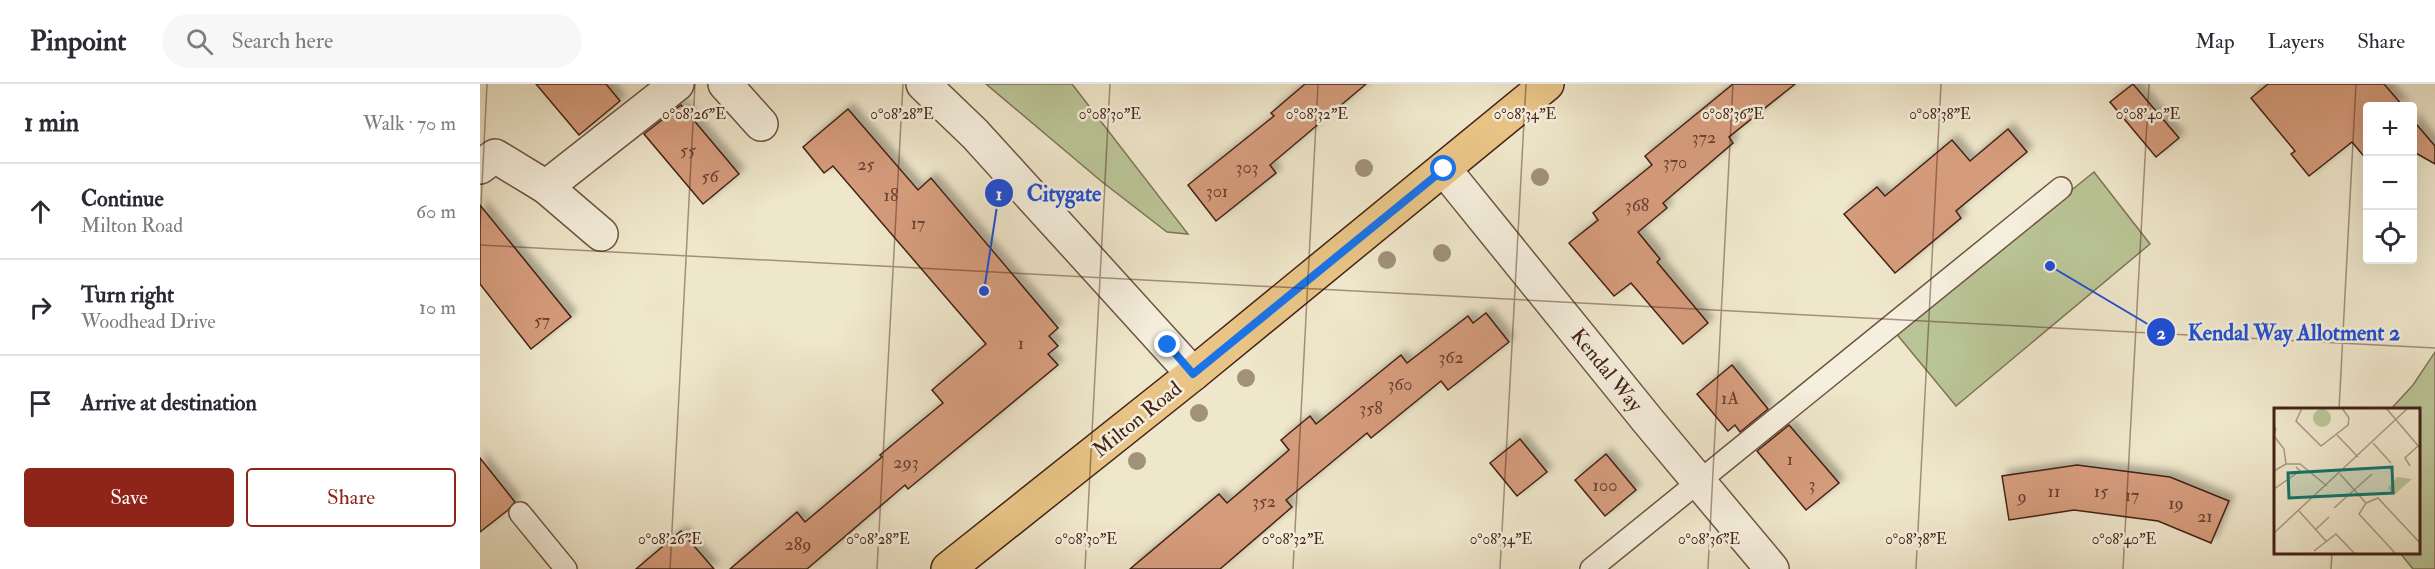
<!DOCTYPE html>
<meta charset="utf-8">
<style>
:root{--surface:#fff;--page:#f7f7f7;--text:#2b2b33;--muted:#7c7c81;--line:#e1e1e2;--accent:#8f2418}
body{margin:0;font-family:"IM FELL Double Pica",serif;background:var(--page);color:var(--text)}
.controls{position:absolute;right:18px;top:18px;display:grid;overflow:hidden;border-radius:6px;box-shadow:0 6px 24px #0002}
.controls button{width:54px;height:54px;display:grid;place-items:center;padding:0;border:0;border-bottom:2px solid var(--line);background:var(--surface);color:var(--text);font:30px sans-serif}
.stop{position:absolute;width:18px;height:18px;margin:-14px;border:4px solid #1a73e8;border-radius:50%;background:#fff}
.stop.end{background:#1a73e8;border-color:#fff;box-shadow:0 2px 6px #0008}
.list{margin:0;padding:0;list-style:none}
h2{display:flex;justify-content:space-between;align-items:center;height:78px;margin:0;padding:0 24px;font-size:26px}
h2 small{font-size:20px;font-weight:400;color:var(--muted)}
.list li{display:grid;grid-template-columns:39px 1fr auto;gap:18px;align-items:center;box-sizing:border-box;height:96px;padding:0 24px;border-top:2px solid var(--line)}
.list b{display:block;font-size:22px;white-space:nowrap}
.list p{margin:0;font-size:20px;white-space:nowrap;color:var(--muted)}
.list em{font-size:20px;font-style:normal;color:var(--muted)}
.actions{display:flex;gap:12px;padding:18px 24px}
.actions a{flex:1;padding:14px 0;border:2px solid var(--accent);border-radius:6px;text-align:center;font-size:21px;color:var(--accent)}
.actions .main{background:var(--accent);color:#fff}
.icon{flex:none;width:33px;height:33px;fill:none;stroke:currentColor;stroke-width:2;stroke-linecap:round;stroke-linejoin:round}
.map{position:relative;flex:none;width:1955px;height:485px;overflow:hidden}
header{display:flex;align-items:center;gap:36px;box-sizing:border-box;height:84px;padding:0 30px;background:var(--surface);border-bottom:2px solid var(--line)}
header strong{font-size:28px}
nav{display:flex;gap:33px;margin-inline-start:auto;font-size:21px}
.search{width:420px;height:54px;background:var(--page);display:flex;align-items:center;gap:15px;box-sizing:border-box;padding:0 21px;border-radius:33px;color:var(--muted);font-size:22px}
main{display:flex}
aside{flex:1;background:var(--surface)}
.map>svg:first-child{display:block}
.green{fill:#bac597;stroke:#7f7456;stroke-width:1.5}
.building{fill:#d59c7c;stroke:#442216;stroke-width:1.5;filter:url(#shadow)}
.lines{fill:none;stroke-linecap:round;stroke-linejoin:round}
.service-casing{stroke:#6f5343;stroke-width:24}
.minor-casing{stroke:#6f5343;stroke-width:36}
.primary-casing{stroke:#442216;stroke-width:36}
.service{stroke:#f5efdd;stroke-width:21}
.minor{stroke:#f5efdd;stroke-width:33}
.primary{stroke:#e8c486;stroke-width:33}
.tree{fill:#a19179}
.route{stroke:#1a73e8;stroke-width:8}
.ticks{fill:none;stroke:#442216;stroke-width:1.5;stroke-opacity:0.45}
.labels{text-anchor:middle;stroke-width:5;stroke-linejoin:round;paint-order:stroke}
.number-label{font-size:18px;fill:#684030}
.street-label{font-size:21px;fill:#442216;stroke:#f5efdd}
.inset-road{fill:none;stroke:#ab9883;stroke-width:1.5}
.view{fill:#0f766e;fill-opacity:0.15;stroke:#0f766e;stroke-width:3}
.inset-edge{fill:none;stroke:#442216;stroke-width:3}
.ticks-label{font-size:15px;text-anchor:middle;fill:#442216;stroke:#f5efdd;stroke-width:5;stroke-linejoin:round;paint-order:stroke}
.leader{fill:none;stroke:#1d4ed8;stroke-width:2}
.callout-dot{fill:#1d4ed8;stroke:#f5efdd;stroke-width:2}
.mark-label{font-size:18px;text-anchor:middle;font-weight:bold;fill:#fff}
.callout-label{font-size:22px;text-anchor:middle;font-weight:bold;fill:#1d4ed8;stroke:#f5efdd;stroke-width:5;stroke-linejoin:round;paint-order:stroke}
</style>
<header>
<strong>Pinpoint</strong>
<div class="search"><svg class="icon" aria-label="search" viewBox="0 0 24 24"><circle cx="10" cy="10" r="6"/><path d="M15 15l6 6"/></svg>Search here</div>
<nav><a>Map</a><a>Layers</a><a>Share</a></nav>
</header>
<main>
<aside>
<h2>1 min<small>Walk · 70 m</small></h2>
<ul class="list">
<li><svg class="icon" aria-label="ahead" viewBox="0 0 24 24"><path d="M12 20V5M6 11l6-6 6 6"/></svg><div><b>Continue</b><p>Milton Road</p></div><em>60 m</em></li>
<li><svg class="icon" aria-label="right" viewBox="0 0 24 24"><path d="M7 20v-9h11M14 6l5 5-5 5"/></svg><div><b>Turn right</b><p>Woodhead Drive</p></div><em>10 m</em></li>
<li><svg class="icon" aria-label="arrive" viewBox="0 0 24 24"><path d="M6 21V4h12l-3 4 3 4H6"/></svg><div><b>Arrive at destination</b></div></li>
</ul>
<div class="actions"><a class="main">Save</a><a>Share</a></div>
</aside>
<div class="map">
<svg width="1955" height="485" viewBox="0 0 1955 485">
<defs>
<filter id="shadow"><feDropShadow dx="5.5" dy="-5.5" stdDeviation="3" flood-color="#0004"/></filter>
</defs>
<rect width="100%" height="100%" fill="#efe7cb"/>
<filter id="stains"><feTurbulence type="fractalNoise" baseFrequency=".00333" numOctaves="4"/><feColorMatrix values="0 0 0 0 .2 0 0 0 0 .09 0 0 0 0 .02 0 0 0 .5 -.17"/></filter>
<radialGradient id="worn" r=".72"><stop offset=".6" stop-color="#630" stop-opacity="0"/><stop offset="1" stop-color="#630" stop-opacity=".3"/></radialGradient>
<!-- green -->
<g class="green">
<polygon points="506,0 592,0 708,150 687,148 621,97"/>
<polygon points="1614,88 1670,160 1476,322 1415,248"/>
<polygon points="1955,268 1955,485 1933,485 1920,469 1938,468 1938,326 1910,326 1933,301"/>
</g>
<!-- building -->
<g class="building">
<polygon points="56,0 126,0 140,17 99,51"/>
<polygon points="825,0 886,0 790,81 796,89 736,137 708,101 794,32 791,29"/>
<polygon points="1253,0 1315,0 1249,53 1253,59 1183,119 1187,124 1158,148 1180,175 1177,178 1228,239 1203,260 1151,199 1134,212 1089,159 1118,136 1113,129 1172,81 1165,72"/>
<polygon points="1653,0 1699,54 1676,73 1630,18"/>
<polygon points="1788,0 1904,0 1923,22 1887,22 1887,76 1872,58 1829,92 1811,70 1815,67 1771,14"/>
<polygon points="201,21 259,90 223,120 164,50"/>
<polygon points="368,25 438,106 451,94 578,244 569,252 578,262 568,270 578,281 428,405 425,401 327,485 250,485 317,428 325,438 402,373 400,371 463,319 452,306 506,260 353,82 344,89 323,63"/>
<polygon points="1932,35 1955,62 1955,80 1932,67"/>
<polygon points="1528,45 1547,68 1476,127 1481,134 1415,189 1364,130 1397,103 1405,112 1472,56 1490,77"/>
<polygon points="0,121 91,233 51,265 0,200"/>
<polygon points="1006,229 1029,258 968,306 961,297 891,354 887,349 806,416 812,423 740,485 650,485 739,410 747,419 809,366 801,356 830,332 836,340 921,271 927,279 988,232 993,239"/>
<polygon points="1252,281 1288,325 1260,348 1255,341 1248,347 1217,310"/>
<polygon points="1309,341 1359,399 1326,426 1277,367"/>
<polygon points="1040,355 1067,388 1037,412 1010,379"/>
<polygon points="1126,370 1156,406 1125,432 1095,396"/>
<polygon points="0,374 35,418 28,426 0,448"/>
<polygon points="1597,381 1690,393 1749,417 1731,459 1678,437 1594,426 1529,436 1522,392"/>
<polygon points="201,447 234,485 156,485"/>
</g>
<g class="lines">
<defs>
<g id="service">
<polyline points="40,429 86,485"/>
<polyline points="1111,485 1581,104"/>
</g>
<g id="minor">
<polyline points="245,0 281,40"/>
<polyline points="443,0 495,50 713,290"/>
<polyline points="0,83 15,72 66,103 197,0"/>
<polyline points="964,85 1169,338 1292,485"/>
<polyline points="66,103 121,150"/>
</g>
<polyline id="primary" points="468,485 713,290 1067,0"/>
</defs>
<!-- service casing -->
<use href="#service" class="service-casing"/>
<!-- minor casing -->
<use href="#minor" class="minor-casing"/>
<!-- primary casing -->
<use href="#primary" class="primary-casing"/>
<!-- service -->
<use href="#service" class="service"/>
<!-- minor -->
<use href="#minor" class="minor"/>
<!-- primary -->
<use href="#primary" class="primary"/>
</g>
<!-- trees -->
<g class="tree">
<circle cx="884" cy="84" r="9"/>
<circle cx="1060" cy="93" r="9"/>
<circle cx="962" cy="169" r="9"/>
<circle cx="907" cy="176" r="9"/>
<circle cx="766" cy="294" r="9"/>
<circle cx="719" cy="329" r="9"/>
<circle cx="657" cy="377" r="9"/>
</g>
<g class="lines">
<!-- route -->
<polyline class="route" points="688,261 713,290 964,85"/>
</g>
<!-- ticks -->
<path class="ticks" d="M 0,142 L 7,0M 0,161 L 1955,264M 1859,326 L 1876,0M 190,485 L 215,0M 397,485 L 423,0M 605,485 L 630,0M 813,485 L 838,0M 1020,485 L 1046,0M 1228,485 L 1253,0M 1436,485 L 1461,0M 1643,485 L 1669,0M 1851,485 L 1852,468"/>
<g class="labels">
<!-- number labels -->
<g class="number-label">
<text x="1224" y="59">372</text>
<text x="208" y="72">55</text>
<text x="1195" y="84">370</text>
<text x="386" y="86">25</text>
<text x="767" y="89">303</text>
<text x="230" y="98">56</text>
<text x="737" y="113">301</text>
<text x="411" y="117">18</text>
<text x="1157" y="127">368</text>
<text x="438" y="145">17</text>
<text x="62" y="242">57</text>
<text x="541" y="265">1</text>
<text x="971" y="279">362</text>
<text x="920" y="306">360</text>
<text x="1250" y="320">1A</text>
<text x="891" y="330">358</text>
<text x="1310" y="381">1</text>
<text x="426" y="384">293</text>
<text x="1332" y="406">3</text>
<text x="1125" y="407">100</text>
<text x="1574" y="413">11</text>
<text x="1621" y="413">15</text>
<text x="1652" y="417">17</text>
<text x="1542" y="418">9</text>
<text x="784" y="423">352</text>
<text x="1696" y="425">19</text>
<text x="1725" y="438">21</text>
<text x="318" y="466">289</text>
</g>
<!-- street labels -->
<g class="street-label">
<text transform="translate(1127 286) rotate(51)" y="7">Kendal Way</text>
<text transform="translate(657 335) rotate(-39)" y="7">Milton Road</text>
</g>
</g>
<!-- overview -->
<g transform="translate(1794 324)">
<rect width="146" height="146" fill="#efe7cb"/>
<path d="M39 10a9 9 0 1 1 18 0a9 9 0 1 1-18 0ZM 123,69 L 138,71 L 120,87 L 114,80 Z" fill="#bac597"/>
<path class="inset-road" d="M 28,0 L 22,13 L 47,38 L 74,17 L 75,10 L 68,0M 112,0 L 146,40M 2,20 L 0,28 L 10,41 L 12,56M 63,27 L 84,49M 99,35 L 117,55M 136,58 L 131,50 L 144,38M 0,63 L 12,56 L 26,56 L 53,78M 66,66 L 92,95 L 104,90 L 146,135M 0,81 L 26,63 L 22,59M 92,95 L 85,106 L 121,145M 60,100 L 98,66M 25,103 L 52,133M 41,122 L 55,109M 0,125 L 134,0M 40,143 L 62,126 L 80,145"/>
<path class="view" d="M 118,59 L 119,85 L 15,90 L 14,65 Z"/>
<rect width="146" height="146" class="inset-edge"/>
</g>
<g class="ticks-label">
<text x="422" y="35">0°08'28"E</text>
<text x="1460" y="35">0°08'38"E</text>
<text x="214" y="35">0°08'26"E</text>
<text x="630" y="35">0°08'30"E</text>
<text x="837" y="35">0°08'32"E</text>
<text x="1045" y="35">0°08'34"E</text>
<text x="1253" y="35">0°08'36"E</text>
<text x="1668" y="35">0°08'40"E</text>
<text x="190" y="460">0°08'26"E</text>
<text x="398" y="460">0°08'28"E</text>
<text x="606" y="460">0°08'30"E</text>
<text x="813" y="460">0°08'32"E</text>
<text x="1021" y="460">0°08'34"E</text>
<text x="1229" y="460">0°08'36"E</text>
<text x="1436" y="460">0°08'38"E</text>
<text x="1644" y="460">0°08'40"E</text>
</g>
<!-- callouts -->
<path class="leader" d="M504 207L519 109M1570 182L1681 248"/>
<g class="callout-dot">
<circle cx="504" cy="207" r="6"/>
<circle cx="1570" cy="182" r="6"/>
<circle cx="519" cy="109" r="15"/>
<circle cx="1681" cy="248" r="15"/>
</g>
<g class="mark-label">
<text x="519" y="116">1</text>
<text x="1681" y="255">2</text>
</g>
<g class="callout-label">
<text x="584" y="117">Citygate</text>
<text x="1814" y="256">Kendal Way Allotment 2</text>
</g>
<rect width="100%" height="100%" filter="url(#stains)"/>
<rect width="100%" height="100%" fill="url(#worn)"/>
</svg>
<div class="controls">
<button>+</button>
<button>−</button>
<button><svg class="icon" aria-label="locate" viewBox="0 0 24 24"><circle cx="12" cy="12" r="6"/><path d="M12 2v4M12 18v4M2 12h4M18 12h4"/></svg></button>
</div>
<div class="stop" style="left:964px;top:85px"></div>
<div class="stop end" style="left:688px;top:261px"></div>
</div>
</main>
